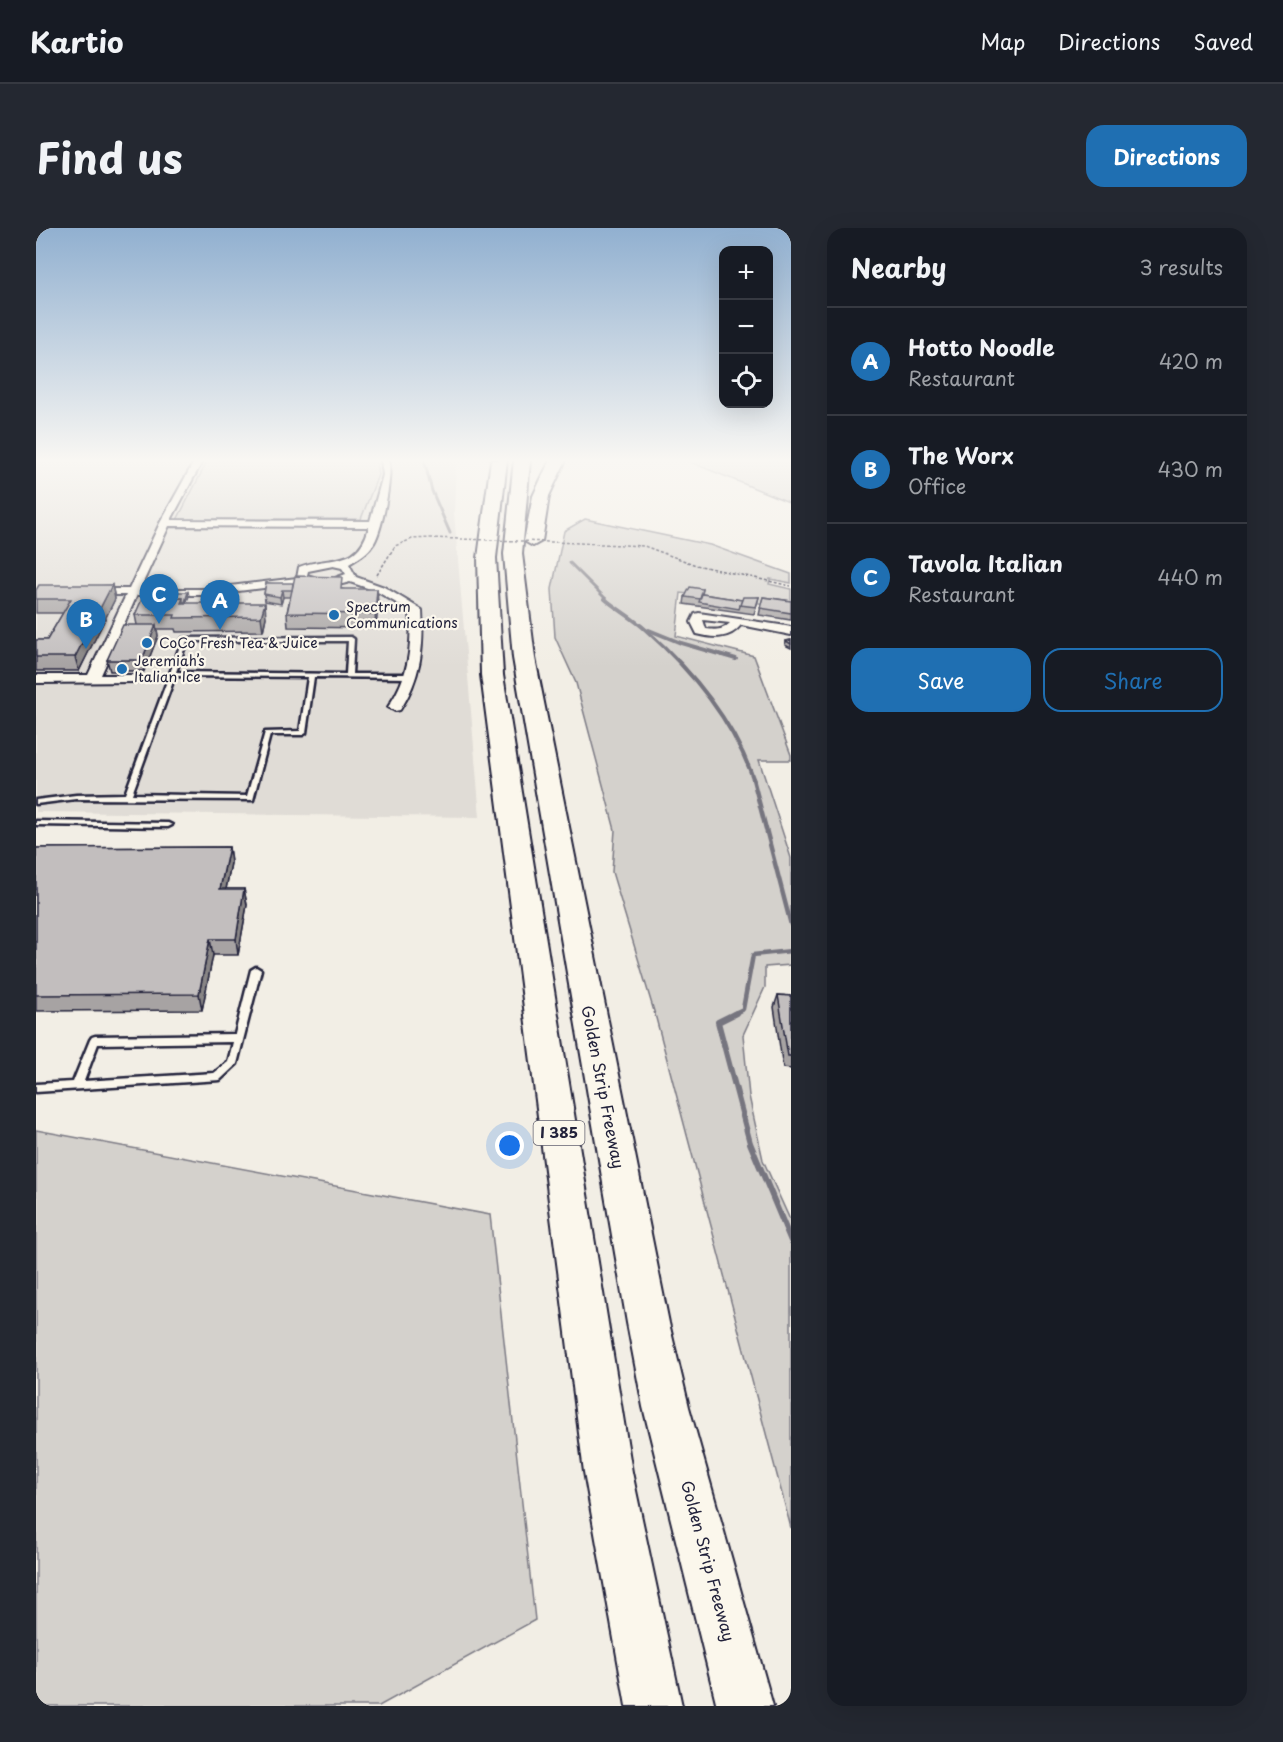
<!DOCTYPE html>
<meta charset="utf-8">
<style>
:root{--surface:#171b24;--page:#242831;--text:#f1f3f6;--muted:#9ea1a6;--line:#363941;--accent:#1f6fb2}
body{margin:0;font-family:"Playpen Sans",sans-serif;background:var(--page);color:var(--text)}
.controls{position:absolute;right:18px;top:18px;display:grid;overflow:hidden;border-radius:12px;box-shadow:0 6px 24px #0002}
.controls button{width:54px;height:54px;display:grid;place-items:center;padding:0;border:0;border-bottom:2px solid var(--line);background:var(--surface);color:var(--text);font:30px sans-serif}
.you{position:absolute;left:474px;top:918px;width:21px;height:21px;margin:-15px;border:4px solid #fff;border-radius:50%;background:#1a73e8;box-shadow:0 0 0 9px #1a73e833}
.badge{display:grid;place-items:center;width:39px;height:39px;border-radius:50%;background:var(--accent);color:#fff;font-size:20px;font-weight:700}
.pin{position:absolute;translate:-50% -50px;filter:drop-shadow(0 2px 3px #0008)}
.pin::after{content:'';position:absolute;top:32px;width:21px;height:18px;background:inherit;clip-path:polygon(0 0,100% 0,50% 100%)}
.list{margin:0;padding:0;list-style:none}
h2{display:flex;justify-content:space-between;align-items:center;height:78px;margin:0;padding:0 24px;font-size:26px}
h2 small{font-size:20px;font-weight:400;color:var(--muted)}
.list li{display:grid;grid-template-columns:39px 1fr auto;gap:18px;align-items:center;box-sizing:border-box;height:108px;padding:0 24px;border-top:2px solid var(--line)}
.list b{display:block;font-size:22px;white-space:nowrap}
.list p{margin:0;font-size:20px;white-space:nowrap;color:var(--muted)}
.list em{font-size:20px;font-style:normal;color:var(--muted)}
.actions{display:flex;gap:12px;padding:18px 24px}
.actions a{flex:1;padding:14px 0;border:2px solid var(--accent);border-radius:18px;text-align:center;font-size:21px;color:var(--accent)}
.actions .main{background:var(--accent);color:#fff}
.icon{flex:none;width:33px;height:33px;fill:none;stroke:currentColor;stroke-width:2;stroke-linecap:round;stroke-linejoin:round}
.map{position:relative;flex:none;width:755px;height:1478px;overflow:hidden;border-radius:18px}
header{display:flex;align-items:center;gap:36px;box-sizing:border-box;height:84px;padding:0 30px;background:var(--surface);border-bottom:2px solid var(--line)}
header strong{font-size:28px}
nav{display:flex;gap:33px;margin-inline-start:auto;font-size:21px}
.intro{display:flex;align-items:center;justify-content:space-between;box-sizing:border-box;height:144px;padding:0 36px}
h1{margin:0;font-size:42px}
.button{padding:15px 27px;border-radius:18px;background:var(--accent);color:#fff;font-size:21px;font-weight:700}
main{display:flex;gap:36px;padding:0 36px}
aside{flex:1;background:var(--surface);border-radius:18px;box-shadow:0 6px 24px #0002}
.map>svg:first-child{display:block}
.built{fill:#e0dcd6}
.green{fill:#d4d1cc;stroke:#7b7a84;stroke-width:1.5}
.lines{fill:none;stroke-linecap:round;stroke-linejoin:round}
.stream-far3{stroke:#76747f;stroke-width:3}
.stream-far2{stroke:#76747f;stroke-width:4}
.stream-far1{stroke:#76747f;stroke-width:4.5}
.stream{stroke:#76747f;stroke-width:6}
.service-casing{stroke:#22223b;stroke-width:5}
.minor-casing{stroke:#22223b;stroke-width:4}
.motorway-casing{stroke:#22223b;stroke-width:4}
.path{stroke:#22223b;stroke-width:1.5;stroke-dasharray:3 2;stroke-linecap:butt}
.service{fill:#fbf7ec;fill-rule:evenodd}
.minor{fill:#fbf7ec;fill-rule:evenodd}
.motorway{fill:#fbf7ec;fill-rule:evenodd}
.path-bridge{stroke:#22223b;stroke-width:1.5;stroke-dasharray:3 2;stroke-linecap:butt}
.wall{fill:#a7a3a3;stroke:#22223b;stroke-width:1.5}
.shaded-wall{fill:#888585;stroke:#22223b;stroke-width:1.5}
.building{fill:#c2bebe;stroke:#22223b;stroke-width:1.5}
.poi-dot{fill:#1f6fb2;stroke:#fbf7ec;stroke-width:2}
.labels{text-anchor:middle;stroke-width:4.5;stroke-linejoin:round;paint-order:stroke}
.far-poi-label{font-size:14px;fill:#22223b;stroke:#fbf7ec;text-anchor:start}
.shield{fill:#fbf7ec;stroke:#636270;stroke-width:1.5}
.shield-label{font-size:15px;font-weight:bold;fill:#22223b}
.street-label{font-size:16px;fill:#22223b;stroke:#fbf7ec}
</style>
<header>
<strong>Kartio</strong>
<nav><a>Map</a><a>Directions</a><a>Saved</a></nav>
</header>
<div class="intro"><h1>Find us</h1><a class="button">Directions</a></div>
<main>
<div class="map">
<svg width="755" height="1478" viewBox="0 0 755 1478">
<rect width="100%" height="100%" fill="#f2eee5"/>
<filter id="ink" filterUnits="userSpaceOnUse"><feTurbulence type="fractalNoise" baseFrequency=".0167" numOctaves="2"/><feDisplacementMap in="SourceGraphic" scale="12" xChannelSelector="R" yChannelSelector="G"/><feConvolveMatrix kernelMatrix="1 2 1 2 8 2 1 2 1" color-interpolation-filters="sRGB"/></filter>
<g filter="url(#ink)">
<!-- built -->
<polygon class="built" points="0,232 420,232 418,285 444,589 0,584"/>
<!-- green -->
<g class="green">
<polygon points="172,232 340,232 342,247 325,291 141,292"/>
<polygon points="653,232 755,232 755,275 654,234"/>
<polygon points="549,291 674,317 755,346 755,355 734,351 733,356 755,361 755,379 645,365 640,408 718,428 755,527 755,532 723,532 755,630 755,737 729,739 729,759 707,807 713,868 727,932 755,994 755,1300 620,790 576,644 579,602 540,455 519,409 516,361 528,303"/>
<polygon points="0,902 454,987 499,1392 343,1478 0,1478"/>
</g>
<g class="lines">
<!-- stream-far3 -->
<g class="stream-far3">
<polyline points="388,232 396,263 414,305"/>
<polyline points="534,335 571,372"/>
</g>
<!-- stream-far2 -->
<g class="stream-far2">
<path d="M 569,371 C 582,382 597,390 610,402 C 656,443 698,494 718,553"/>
<polyline points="613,402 645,415 700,431"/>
</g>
<!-- stream-far1 -->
<g class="stream-far1">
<polyline points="717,551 755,697"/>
<polyline points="697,786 707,781 717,727 755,723"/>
</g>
<!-- stream -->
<polyline class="stream" points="700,785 682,794 714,915 755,1013"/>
<defs>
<g id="service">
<path d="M 315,409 L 318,411 L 316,446 L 375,446 L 378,448 L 375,450 L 278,449 L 270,505 L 267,507 L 234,507 L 217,572 L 40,571 L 0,576 L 0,572 L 40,567 L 89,566 L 147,410 ZM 151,413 L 312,413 L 310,446 L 140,444 ZM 139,448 L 272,449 L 264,503 L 229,504 L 211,568 L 96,566 Z"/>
<polygon points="0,593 132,595 136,597 132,599 0,597"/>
<path d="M 220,739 L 225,742 L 201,836 L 184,852 L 0,864 L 0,856 L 37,854 L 54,812 L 56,809 L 59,808 L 199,806 L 215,742 ZM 197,814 L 192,834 L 178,845 L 48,853 L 62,816 Z"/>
</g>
<g id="minor">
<path d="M 159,232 L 167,232 L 135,292 L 334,293 L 347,247 L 345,232 L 353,232 C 356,249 347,300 338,315 C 332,325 323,330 313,336 L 320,349 L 348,359 L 386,382 C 388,419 385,450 364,482 L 359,483 L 352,479 C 373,449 376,419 374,383 L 340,363 L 314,354 L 291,360 L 269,355 L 169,367 L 101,367 L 65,447 L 96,447 L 102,451 L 100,454 L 0,455 L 0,447 L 52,447 L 90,367 L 55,367 L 49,364 L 55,361 L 93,361 L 124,295 ZM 133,298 L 333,299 C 322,341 294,327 263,339 L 261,350 L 169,361 L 104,361 ZM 297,338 L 306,340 L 310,346 L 291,353 L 271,347 L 272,343 Z"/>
<path d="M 663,385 L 744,397 L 755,399 L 755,407 L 705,397 C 693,412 677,410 661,406 L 655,394 L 659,386 ZM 667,392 L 694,395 C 686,403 680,402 670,401 Z"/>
</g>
<g id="motorway">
<polygon points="455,232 471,232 460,330 467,447 596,1244 646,1478 590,1478 548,1244 445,447 442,330"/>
<polygon points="478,232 494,232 486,326 499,430 633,1095 653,1179 737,1478 681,1478 607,1179 591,1095 477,430 468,326"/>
<polygon points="514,232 530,232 513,268 506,313 497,318 488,313 497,268"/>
</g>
</defs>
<!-- service casing -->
<use href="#service" class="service-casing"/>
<!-- minor casing -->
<use href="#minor" class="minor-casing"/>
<!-- motorway casing -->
<use href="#motorway" class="motorway-casing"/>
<!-- path -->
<g class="path">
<polyline points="544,315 608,318 660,337 755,358"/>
<polyline points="341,347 359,318 376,311 394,310"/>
</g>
<!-- service -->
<use href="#service" class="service"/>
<!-- minor -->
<use href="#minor" class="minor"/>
<!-- motorway -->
<use href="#motorway" class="motorway"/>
<!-- path-bridge -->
<polyline class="path-bridge" points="394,310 544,315"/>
</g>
<!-- wall -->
<g class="wall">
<polygon points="230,355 307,361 342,375 340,400 252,399 251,385 254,369 247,369 245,376 229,373 228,366"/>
<polygon points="76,357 79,371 43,443 0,443 0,412 11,412 27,385 0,385 0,362"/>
<polygon points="667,361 666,366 706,372 723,369 718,386 648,376 649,369"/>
<polygon points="153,368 150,375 230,389 227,403 140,404 139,401 121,401 122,408 108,443 74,443 71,432 101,397 99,387 115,371"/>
<polygon points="727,369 755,373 755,392 723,387"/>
<polygon points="755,412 755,420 749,417 750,413"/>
<polygon points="193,619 195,635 190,661 208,661 211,677 202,727 177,727 166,782 0,783 0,620"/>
<polygon points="742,767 755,768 755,841 747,840 738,779"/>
</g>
<!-- shaded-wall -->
<g class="shaded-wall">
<polygon points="76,357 79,371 43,443 39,429"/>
<polygon points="341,361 342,375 340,400 339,386"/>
<polygon points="246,362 247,369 245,376 244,369"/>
<polygon points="152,364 153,368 149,377 149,374"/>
<polygon points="229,375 230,389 227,403 225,389"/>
<polygon points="120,397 122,408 108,443 106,432"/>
<polygon points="193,619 195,635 187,677 184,661"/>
<polygon points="208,661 211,677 202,727 200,711"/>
<polygon points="174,711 177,727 166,782 163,766"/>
</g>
<!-- building -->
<g class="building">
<polygon points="259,348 306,349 305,361 341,361 339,386 251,385"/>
<polygon points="230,355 257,355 256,362 246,362 244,369 228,366"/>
<polygon points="3,357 76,357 39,429 0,429 0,412 11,412 35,371 0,371 0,362"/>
<polygon points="654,359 667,361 664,371 649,369"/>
<polygon points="118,364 152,364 149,374 147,374 147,370 115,371"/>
<polygon points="666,366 706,372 703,381 663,374"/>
<polygon points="707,369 723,369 720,379 704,377"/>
<polygon points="727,369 755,373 755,385 724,380"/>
<polygon points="147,370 145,375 229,375 225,389 138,390 139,387 99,387 106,371"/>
<polygon points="87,397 120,397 106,432 71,432"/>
<polygon points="755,412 755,416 750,413"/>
<polygon points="193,619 184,661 208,661 200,711 174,711 163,766 0,767 0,620"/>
<polygon points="742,767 755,768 755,828 752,828"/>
</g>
</g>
<!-- sky -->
<linearGradient id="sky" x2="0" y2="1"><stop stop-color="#91b0d0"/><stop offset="0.53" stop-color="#f9f7f3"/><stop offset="1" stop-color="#f9f7f3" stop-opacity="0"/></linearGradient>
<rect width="755" height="439" fill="url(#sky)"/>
<!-- markers -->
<g class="poi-dot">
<circle cx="298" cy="387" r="6"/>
<circle cx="111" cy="415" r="6"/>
<circle cx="86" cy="441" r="6"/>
</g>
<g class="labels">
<!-- far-poi labels -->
<g class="far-poi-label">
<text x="310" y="384">Spectrum<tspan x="310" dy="16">Communications</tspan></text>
<text x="123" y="420">CoCo Fresh Tea &amp; Juice</text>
<text x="98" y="438">Jeremiah’s<tspan x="98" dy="16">Italian Ice</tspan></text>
</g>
<!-- shield labels -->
<rect class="shield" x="497.5" y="893" width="51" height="24" rx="4.5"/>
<g class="shield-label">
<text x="523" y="910">I 385</text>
</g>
<!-- street labels -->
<g class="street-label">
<text transform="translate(567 859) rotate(79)" y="6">Golden Strip Freeway</text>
<text transform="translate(672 1333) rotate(75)" y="6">Golden Strip Freeway</text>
</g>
</g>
</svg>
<div class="controls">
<button>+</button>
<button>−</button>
<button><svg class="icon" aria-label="locate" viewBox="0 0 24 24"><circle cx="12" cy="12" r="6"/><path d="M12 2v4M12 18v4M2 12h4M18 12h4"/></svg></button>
</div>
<div class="you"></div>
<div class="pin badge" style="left:184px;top:402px">A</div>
<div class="pin badge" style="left:50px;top:421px">B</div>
<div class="pin badge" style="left:123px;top:396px">C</div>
</div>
<aside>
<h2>Nearby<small>3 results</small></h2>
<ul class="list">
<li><span class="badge">A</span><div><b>Hotto Noodle</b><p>Restaurant</p></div><em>420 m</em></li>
<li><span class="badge">B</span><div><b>The Worx</b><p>Office</p></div><em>430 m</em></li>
<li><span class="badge">C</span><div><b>Tavola Italian</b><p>Restaurant</p></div><em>440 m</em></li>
</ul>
<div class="actions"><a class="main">Save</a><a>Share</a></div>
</aside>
</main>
